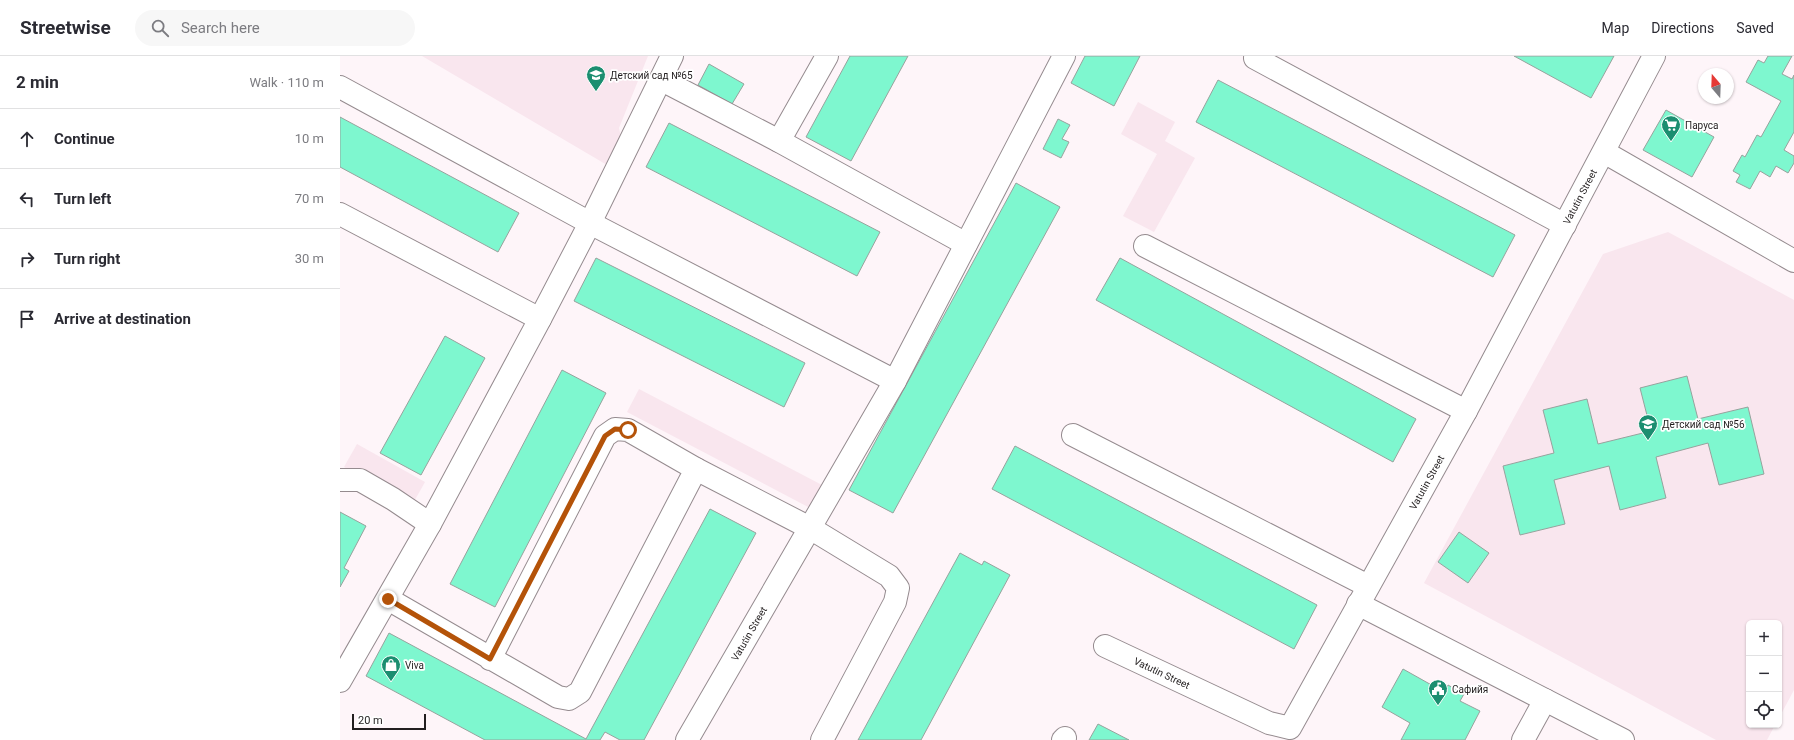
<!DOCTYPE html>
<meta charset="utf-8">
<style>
:root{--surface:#fff;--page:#f7f7f7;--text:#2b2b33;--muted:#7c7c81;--line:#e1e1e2}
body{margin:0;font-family:Roboto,sans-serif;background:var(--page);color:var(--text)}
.controls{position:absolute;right:12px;bottom:12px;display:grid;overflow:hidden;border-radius:6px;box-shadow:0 1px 3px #0004}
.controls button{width:36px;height:36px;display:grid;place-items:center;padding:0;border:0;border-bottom:1px solid var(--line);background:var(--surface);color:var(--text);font:20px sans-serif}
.compass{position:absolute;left:1358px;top:12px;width:36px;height:36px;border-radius:50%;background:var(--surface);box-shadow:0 1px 3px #0004;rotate:341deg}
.scale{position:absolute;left:12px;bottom:10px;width:74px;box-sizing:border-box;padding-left:4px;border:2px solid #221e1f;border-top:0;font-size:11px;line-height:14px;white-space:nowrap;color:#221e1f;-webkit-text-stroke:3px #fff;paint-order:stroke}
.stop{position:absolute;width:12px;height:12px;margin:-9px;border:3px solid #b45309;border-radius:50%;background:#fff}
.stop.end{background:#b45309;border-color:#fff;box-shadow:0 1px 4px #0008}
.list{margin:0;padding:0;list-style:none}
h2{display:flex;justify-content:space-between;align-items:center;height:52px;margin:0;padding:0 16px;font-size:17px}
h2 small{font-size:13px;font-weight:400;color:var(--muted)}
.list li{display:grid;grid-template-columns:26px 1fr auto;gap:12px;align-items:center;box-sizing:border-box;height:60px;padding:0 16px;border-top:1px solid var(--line)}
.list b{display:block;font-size:15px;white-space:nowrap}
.list em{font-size:13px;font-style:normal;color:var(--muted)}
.icon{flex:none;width:22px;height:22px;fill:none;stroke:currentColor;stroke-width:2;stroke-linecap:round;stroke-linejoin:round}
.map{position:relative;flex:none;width:1454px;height:684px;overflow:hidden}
header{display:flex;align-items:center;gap:24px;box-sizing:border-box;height:56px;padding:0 20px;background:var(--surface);border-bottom:1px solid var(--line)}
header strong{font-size:19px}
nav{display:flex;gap:22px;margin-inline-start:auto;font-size:14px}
.search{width:280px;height:36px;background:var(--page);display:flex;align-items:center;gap:10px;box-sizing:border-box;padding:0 14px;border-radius:22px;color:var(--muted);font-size:15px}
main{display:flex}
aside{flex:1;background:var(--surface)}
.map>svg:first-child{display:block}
.built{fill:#f9e6ee}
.building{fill:#7ef7cf;stroke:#97a29d}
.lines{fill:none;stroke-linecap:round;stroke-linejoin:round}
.minor-casing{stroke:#958b8f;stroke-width:24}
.minor{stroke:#fff;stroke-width:22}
.route{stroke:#b45309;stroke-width:5}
.labels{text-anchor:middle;stroke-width:3.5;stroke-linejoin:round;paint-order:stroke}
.poi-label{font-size:10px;fill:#221e1f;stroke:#fff;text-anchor:start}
.street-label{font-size:10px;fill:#221e1f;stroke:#fff}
</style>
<header>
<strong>Streetwise</strong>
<div class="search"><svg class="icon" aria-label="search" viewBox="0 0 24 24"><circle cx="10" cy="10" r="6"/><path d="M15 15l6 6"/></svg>Search here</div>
<nav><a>Map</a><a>Directions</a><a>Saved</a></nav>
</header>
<main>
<aside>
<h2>2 min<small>Walk · 110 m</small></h2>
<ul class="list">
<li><svg class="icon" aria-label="ahead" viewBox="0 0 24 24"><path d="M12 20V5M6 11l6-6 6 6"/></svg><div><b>Continue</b></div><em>10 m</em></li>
<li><svg class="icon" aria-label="left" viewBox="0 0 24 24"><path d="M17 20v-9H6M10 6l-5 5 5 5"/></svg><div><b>Turn left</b></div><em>70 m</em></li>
<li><svg class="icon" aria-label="right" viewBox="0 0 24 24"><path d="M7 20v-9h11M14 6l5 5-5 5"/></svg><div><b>Turn right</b></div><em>30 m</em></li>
<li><svg class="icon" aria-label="arrive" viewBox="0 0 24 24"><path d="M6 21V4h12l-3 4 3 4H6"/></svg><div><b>Arrive at destination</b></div></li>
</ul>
</aside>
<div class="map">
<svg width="1454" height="684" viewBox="0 0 1454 684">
<rect width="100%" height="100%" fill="#fef5f9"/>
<!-- built -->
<g class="built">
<polygon points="82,0 308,0 279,72 281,81 267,109"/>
<polygon points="798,46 835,66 825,85 855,102 814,176 783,160 817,98 781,78"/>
<polygon points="1328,176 1454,244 1454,634 1439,662 1439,567 1409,567 1409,669 1435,669 1427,684 1376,684 1084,527 1263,198"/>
<polygon points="299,333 482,429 470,452 287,356"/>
<polygon points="17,388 85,426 72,449 4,411"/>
</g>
<!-- building -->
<g class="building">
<polygon points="510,0 568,0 511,105 466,81"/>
<polygon points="745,0 800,0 774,50 731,27"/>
<polygon points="1174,0 1274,0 1251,42"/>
<polygon points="1428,0 1452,0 1442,18 1452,23 1454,19 1454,76 1444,94 1454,100 1454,107 1448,117 1436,110 1430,121 1420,115 1410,133 1396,126 1400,119 1393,115 1402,99 1405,101 1417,79 1421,81 1441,45 1406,26 1418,4 1424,7"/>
<polygon points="369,8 404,28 392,48 358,29"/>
<polygon points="878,24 1175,179 1153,221 856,66"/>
<polygon points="1326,54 1374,81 1352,121 1303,94"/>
<polygon points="0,61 179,157 158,196 0,111"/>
<polygon points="718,63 730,69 722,83 729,86 721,102 703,93"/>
<polygon points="329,67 540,176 517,220 306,111"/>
<polygon points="676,127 720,151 553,457 509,434"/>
<polygon points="256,202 465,307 444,351 234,245"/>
<polygon points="780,202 1076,363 1053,406 756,244"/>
<polygon points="105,280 145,302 81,419 40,397"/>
<polygon points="222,314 266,337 155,551 110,528"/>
<polygon points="1347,320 1358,363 1408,351 1424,418 1379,429 1368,387 1316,401 1326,442 1280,454 1269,410 1214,424 1225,468 1180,479 1163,410 1214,397 1203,354 1247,343 1258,388 1311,375 1300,332"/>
<polygon points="675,390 977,549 954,593 652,433"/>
<polygon points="370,453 416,477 304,684 280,684 265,676 260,684 145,684 26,620 49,577 246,683"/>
<polygon points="0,456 26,470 4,512 9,515 0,531"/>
<polygon points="1119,476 1149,497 1128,527 1098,506"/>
<polygon points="620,497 642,509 644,505 670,519 581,684 518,684"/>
<polygon points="1063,613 1104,636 1108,629 1124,638 1120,645 1140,655 1125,684 1061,684 1070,667 1042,651"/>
<polygon points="758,668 789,684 749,684"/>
</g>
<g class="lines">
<defs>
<g id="minor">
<polyline points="915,2 1225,169"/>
<polyline points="322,24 439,85 626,188"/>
<polyline points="0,31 250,167 555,325"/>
<polyline points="439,85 487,0"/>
<polyline points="1264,96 1454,205"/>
<polyline points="0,158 200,263"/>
<polyline points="805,190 1126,355"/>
<polyline points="733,379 1028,530"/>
<polyline points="356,413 470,472 549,520 558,532 555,546 482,684"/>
<polyline points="0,424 20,424 53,443 90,468"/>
<polyline points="48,543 218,641 229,643 240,636 356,413 288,374 275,373 265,380 150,603"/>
<polyline points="1018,548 1283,684"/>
<path id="s1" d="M 765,590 L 929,667 L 950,672 L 1126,355 L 1314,0"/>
<polyline points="0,625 90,468 200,263 250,167 332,0"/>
<path id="s2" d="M 347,684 L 555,325 L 724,0"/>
<polyline points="723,684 725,682"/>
<polyline points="1183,684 1205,644"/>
</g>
</defs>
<!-- minor casing -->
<use href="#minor" class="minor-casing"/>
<!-- minor -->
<use href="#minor" class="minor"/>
</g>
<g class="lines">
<!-- route -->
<polyline class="route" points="48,543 150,603 265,380 275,373 288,374"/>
</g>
<!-- icons -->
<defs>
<symbol id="school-pin" viewBox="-11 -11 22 30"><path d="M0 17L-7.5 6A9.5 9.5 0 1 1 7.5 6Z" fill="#1b8e70" stroke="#fff"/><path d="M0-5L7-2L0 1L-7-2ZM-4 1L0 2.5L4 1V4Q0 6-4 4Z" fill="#fff"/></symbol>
<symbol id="supermarket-pin" viewBox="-11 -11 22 30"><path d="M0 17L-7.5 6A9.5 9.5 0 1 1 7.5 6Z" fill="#1b8e70" stroke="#fff"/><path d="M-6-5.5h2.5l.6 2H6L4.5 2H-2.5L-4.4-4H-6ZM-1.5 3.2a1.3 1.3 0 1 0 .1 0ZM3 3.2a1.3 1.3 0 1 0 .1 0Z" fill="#fff"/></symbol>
<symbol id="shop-pin" viewBox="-11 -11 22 30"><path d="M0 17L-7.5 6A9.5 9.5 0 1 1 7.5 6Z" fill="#1b8e70" stroke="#fff"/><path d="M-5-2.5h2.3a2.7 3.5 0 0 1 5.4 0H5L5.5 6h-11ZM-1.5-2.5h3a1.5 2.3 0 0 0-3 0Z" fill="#fff"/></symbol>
<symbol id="civic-pin" viewBox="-11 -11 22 30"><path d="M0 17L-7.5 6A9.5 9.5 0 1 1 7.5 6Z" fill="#1b8e70" stroke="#fff"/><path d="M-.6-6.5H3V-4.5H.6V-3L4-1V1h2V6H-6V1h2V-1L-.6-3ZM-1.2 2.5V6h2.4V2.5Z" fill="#fff"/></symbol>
</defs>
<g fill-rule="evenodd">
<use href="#school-pin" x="245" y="8" width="22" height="30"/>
<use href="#supermarket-pin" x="1320" y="58" width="22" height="30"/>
<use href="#school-pin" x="1297" y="357" width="22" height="30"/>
<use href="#shop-pin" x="40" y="598" width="22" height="30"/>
<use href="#civic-pin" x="1087" y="622" width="22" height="30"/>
</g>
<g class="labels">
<!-- poi labels -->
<g class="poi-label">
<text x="270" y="23">Детский сад №65</text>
<text x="1345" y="73">Паруса</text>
<text x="1322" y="372">Детский сад №56</text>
<text x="65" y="613">Viva</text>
<text x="1112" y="637">Сафийя</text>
</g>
<!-- street labels -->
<g class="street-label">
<text dy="4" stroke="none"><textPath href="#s1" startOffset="808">Vatutin Street</textPath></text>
<text dy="4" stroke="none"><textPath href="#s1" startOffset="484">Vatutin Street</textPath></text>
<text dy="4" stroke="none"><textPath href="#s2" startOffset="123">Vatutin Street</textPath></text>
<text dy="4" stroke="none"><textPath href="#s1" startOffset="63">Vatutin Street</textPath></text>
</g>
</g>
</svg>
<div class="controls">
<button>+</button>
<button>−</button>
<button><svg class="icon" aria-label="locate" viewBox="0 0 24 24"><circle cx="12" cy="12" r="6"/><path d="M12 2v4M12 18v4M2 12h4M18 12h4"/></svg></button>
</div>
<svg class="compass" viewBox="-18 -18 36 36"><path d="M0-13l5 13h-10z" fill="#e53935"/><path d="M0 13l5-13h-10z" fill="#7c7c81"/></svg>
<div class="scale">20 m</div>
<div class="stop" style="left:288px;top:374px"></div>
<div class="stop end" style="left:48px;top:543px"></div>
</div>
</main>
